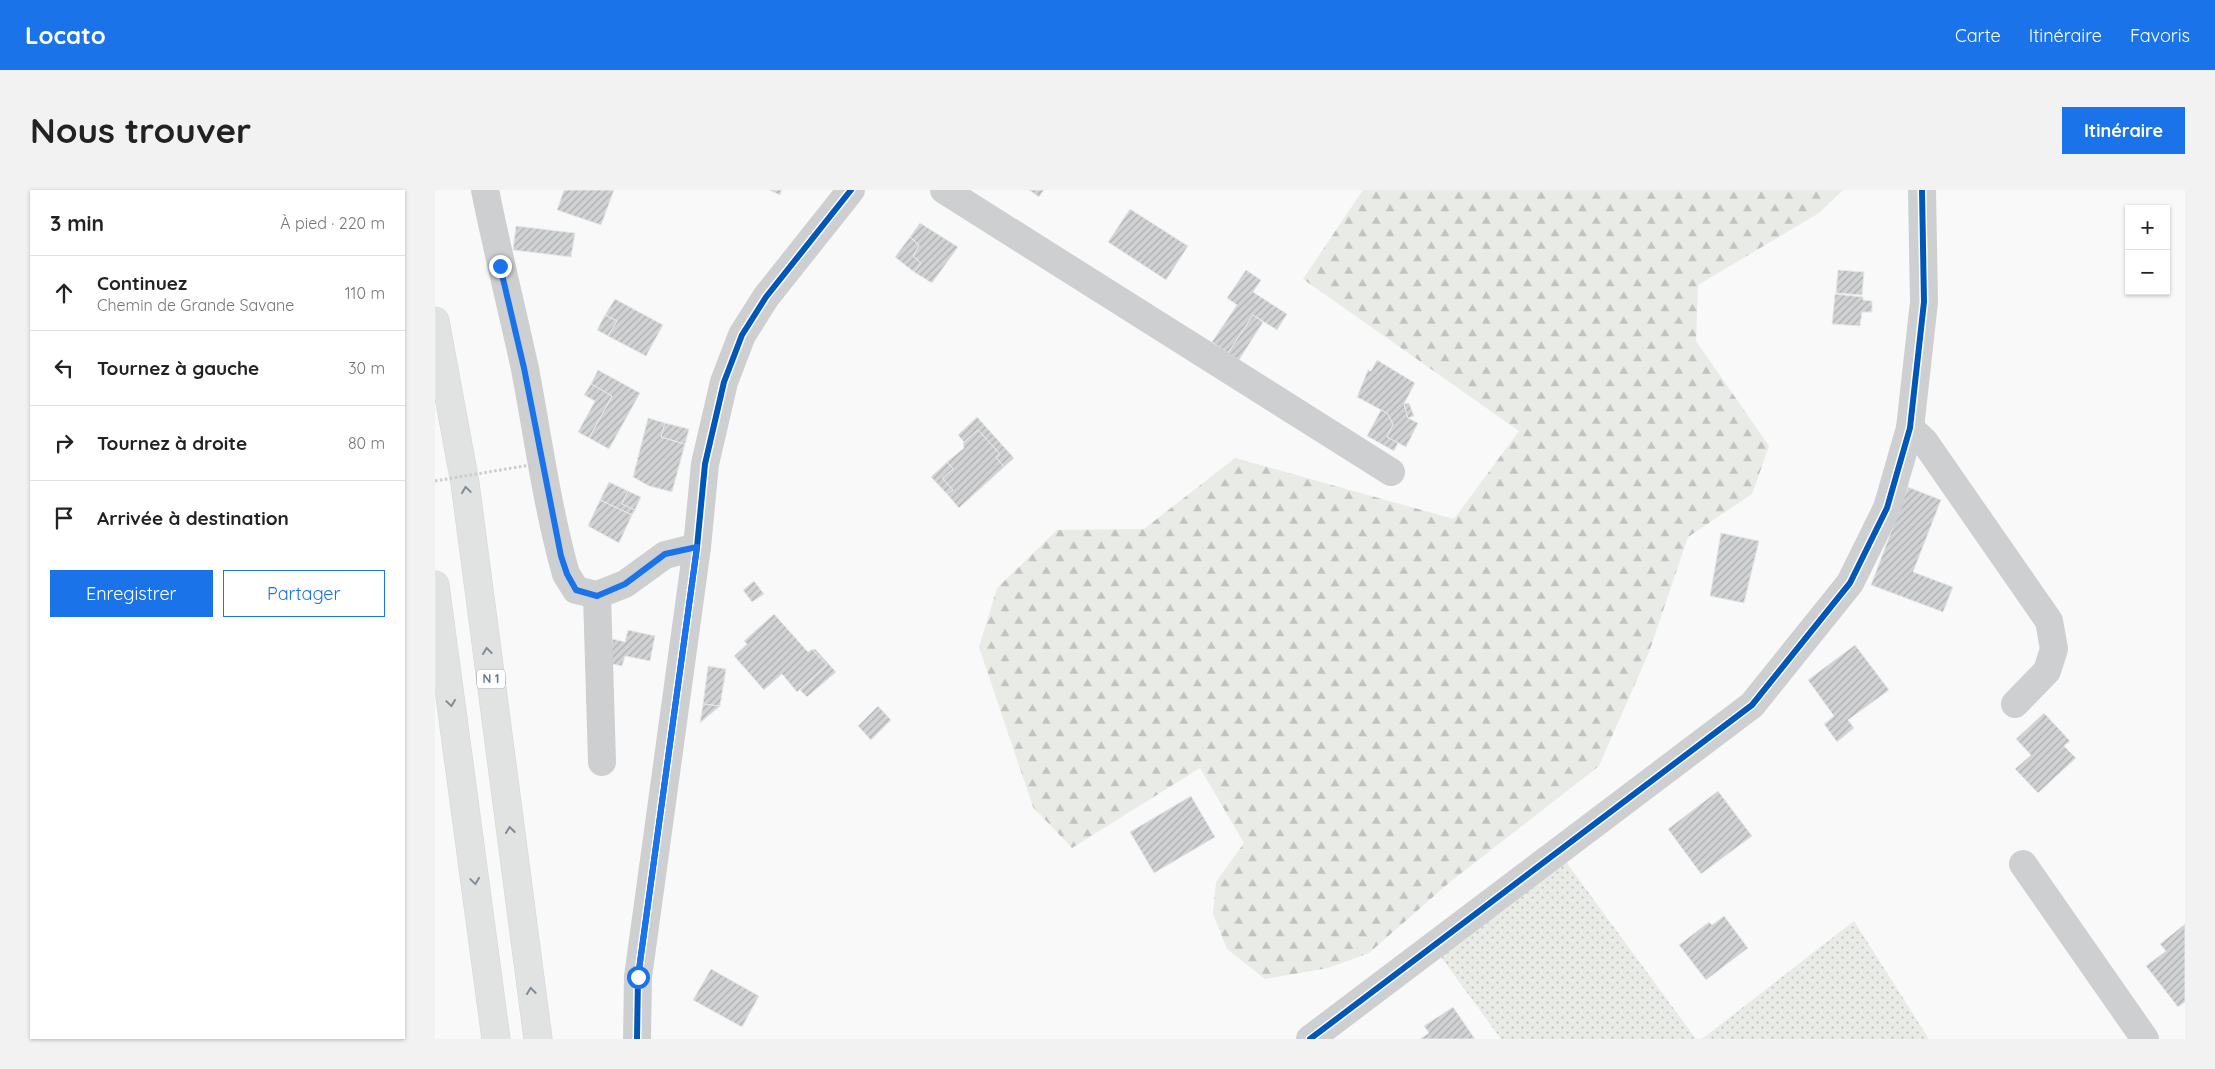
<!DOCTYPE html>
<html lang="fr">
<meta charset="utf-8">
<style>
:root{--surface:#fff;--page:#f2f2f2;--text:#222;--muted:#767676;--line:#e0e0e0;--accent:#1a73e8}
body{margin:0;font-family:Quicksand,sans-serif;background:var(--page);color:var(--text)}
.controls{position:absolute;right:15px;top:15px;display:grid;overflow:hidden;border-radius:0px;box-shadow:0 1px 4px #0004}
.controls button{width:45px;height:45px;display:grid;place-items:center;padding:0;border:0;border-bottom:1px solid var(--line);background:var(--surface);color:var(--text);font:25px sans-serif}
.stop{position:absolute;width:15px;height:15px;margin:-11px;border:4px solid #1a73e8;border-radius:50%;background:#fff}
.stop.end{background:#1a73e8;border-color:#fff;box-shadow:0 1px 5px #0008}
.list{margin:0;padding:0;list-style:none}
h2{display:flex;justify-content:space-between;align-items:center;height:65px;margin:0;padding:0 20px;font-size:21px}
h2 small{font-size:16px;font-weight:400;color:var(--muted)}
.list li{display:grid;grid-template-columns:32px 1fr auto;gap:15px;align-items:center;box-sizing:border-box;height:75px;padding:0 20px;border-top:1px solid var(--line)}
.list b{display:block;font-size:19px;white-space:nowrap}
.list p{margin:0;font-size:16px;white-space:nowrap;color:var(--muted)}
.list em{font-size:16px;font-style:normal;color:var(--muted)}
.actions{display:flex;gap:10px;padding:15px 20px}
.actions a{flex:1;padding:11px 0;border:1px solid var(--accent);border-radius:0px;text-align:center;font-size:18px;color:var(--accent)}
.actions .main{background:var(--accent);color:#fff}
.icon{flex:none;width:28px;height:28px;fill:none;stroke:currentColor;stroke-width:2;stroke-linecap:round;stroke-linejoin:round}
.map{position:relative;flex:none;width:1750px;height:849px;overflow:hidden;border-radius:0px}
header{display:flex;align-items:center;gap:30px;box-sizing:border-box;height:70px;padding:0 25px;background:var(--accent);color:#fff}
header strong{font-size:24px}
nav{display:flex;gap:28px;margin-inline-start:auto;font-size:18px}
.intro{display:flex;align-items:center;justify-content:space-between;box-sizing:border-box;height:120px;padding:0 30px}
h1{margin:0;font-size:35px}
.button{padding:12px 22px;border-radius:0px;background:var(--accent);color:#fff;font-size:18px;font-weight:700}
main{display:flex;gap:30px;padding:0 30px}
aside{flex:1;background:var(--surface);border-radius:0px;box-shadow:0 1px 4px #0004}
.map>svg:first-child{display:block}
.grass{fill:url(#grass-dots)}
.forest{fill:url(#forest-firs)}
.building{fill:url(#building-hatch);stroke:#e8e8e8}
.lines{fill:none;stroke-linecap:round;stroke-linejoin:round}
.highway-casing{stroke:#d5d6d6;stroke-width:29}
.minor{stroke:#cecfd0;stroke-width:28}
.highway{stroke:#e1e2e2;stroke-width:28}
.path-bridge{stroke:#cbcccd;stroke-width:3;stroke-dasharray:2.5 2.5;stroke-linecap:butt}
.cycleway-casing{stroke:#fff;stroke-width:9}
.cycleway{stroke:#0057b8;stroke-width:6}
.oneway{stroke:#7e8c96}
.route{stroke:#1a73e8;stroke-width:6}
.labels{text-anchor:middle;stroke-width:5;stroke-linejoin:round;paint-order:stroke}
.shield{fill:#fff;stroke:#939fa8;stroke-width:1}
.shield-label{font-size:12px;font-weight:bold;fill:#657683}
</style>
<header>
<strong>Locato</strong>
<nav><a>Carte</a><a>Itinéraire</a><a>Favoris</a></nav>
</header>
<div class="intro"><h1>Nous trouver</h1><a class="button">Itinéraire</a></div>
<main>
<aside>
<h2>3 min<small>À pied · 220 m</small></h2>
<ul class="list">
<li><svg class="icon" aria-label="ahead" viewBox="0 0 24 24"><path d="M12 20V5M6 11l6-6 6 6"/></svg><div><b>Continuez</b><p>Chemin de Grande Savane</p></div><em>110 m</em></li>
<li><svg class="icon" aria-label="left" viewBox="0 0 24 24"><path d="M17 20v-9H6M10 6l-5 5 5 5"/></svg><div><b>Tournez à gauche</b></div><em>30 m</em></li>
<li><svg class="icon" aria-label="right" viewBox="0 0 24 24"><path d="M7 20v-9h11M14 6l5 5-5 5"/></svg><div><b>Tournez à droite</b></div><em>80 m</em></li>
<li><svg class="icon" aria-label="arrive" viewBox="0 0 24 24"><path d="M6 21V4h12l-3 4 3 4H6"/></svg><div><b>Arrivée à destination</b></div></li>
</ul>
<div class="actions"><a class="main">Enregistrer</a><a>Partager</a></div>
</aside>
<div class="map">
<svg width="1750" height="849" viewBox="0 0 1750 849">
<defs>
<pattern id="grass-dots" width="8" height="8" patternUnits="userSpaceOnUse" patternTransform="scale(1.25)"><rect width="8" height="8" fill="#e8ebe6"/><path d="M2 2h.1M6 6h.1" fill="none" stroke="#c0c3c0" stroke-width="1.8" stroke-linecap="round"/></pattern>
<pattern id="forest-firs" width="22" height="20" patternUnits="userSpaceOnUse" patternTransform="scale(1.25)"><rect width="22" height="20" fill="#e8ebe6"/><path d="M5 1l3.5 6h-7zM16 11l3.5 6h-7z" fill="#c0c3c0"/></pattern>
<pattern id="building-hatch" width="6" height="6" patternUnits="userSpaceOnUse" patternTransform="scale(1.25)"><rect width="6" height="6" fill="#d0d2d3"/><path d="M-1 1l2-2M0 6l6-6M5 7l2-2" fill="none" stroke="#acafb1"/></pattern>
</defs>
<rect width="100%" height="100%" fill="#f9f9f9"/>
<!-- grass -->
<g class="grass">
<polygon points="1123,661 1261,849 1066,849 998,756"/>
<polygon points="1419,731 1494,849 1267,849"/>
</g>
<!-- forest -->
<polygon class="forest" points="928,0 1408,0 1384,23 1263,95 1261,151 1334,256 1317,304 1253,347 1214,462 1164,576 1015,692 934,763 893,778 830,789 792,759 778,724 781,692 809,653 765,578 637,658 598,617 544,457 562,398 622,340 709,339 800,268 1019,329 1084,241 868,89"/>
<!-- building -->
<g class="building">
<polygon points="129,0 179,0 166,35 122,20"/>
<polygon points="334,0 347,0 345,5"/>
<polygon points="594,0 609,0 604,7"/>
<polygon points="695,19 753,56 731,90 673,52"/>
<polygon points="485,33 523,57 497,93 479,82 486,73 478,66 484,55 475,47"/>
<polygon points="81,36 140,43 136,67 78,60"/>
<polygon points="475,47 484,55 478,66 486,73 479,82 460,67"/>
<polygon points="811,80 826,90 818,102 852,124 842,140 818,125 793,163 777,152 802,115 792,108"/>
<polygon points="1403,80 1429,82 1427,105 1401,103"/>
<polygon points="1400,104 1428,107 1428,110 1437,111 1437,122 1427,122 1425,136 1397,134"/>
<polygon points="180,109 228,135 211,166 173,146 182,131 170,125"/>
<polygon points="170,125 182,131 173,146 162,140"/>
<polygon points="818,125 828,132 804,170 793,163"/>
<polygon points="942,170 980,193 969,214 973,228 983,233 971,257 952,247 958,234 952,223 922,207 933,180 936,181"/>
<polygon points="163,180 205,203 174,259 154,248 177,206 156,194"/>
<polygon points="156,194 177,206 154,248 143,242 160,211 149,205"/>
<polygon points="974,213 979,226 973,228 969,214"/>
<polygon points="946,220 952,223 958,234 952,247 963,253 959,261 932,246"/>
<polygon points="542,227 579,268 569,277 561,267 565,264 543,240 529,252 523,245"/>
<polygon points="213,228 230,233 226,247 250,254 237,302 214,296 198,287"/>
<polygon points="230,233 254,239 250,254 226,247"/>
<polygon points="543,240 565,264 561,267 569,277 524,318 512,304 518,300 507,288 518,279 512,272 529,258 528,253"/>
<polygon points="512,272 518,279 507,288 518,300 512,304 496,287"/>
<polygon points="174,292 193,301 187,314 200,320 197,325 165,310"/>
<polygon points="1473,297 1506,310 1478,382 1518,397 1508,422 1436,395"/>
<polygon points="193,301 206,307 200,320 187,314"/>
<polygon points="165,310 197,325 184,353 153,336"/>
<polygon points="1286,343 1324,351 1309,413 1275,406"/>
<polygon points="319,391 329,404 317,412 308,400"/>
<polygon points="339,424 373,462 377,459 392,475 362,502 347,484 329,500 299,466 312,454 309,451"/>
<polygon points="193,440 220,446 215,471 190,466 187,476 173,473 178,449 190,452"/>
<polygon points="1420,455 1454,500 1413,530 1419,538 1402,552 1389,534 1399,526 1373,490"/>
<polygon points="380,459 401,482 372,507 365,500 392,475 378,460"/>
<polygon points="273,476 291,479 285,516 268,514"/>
<polygon points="268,514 285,516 265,533"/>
<polygon points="443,516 456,530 436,550 423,536"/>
<polygon points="1609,523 1635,551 1629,556 1641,568 1603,603 1580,579 1596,565 1581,549"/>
<polygon points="1283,601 1317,646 1266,684 1233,639"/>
<polygon points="756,606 780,647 719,683 695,642"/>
<polygon points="1289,726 1313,758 1271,790 1244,755 1274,732 1277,735"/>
<polygon points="1750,734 1750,812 1743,817 1711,776 1731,761 1725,754"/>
<polygon points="276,779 324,806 307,837 258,810"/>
<polygon points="1018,817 1040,849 985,849 994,843 989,836"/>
</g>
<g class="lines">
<defs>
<g id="highway">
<polyline points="0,131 30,293 103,849"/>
<polyline points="0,395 61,849"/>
</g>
</defs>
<!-- highway casing -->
<use href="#highway" class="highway-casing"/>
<!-- minor -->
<g class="minor">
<path d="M 50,0 C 62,60 77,119 90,179 C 103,247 112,317 131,384 L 141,400 L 162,405 L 190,394 L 230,365 L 262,357"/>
<polyline points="509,0 956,282"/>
<polyline points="1475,238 1489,251 1614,431 1619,459 1612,481 1580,514"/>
<polyline points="162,405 167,572"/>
<polyline points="1588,674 1710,849"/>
<polyline points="202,849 203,787 262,357 270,274 289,192 307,145 331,107 416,0"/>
<polyline points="875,849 1317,515 1415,393 1452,318 1475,238 1489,112 1487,0"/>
</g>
<!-- highway -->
<use href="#highway" class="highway"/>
<!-- path-bridge -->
<polyline class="path-bridge" points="0,291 107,273"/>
<defs>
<g id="cycleway">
<polyline points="202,849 203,787 262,357 270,274 289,192 307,145 331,107 416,0"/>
<polyline points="875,849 1317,515 1415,393 1452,318 1475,238 1489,112 1487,0"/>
</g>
</defs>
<!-- cycleway casing -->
<use href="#cycleway" class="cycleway-casing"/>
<!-- cycleway -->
<use href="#cycleway" class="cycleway"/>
</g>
<!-- one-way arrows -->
<defs><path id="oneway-chevron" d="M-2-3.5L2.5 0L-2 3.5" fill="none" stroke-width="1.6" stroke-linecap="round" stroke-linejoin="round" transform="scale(1.25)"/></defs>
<g class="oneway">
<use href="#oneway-chevron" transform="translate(31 300) rotate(-98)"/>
<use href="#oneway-chevron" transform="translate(52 461) rotate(-97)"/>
<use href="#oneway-chevron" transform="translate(16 513) rotate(82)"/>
<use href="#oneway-chevron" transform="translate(75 640) rotate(-97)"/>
<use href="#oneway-chevron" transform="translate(40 691) rotate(82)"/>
<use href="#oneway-chevron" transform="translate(96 801) rotate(-97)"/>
</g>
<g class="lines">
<!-- route -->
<polyline class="route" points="65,76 89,178 126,366 132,384 141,400 162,406 190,394 230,364 262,357 203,787"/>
</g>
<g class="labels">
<!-- shield labels -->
<rect class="shield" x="42" y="479.5" width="28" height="19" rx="4"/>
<g class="shield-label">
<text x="56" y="493">N 1</text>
</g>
</g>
</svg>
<div class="controls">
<button>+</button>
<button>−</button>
</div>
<div class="stop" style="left:203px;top:787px"></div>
<div class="stop end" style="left:65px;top:76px"></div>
</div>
</main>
